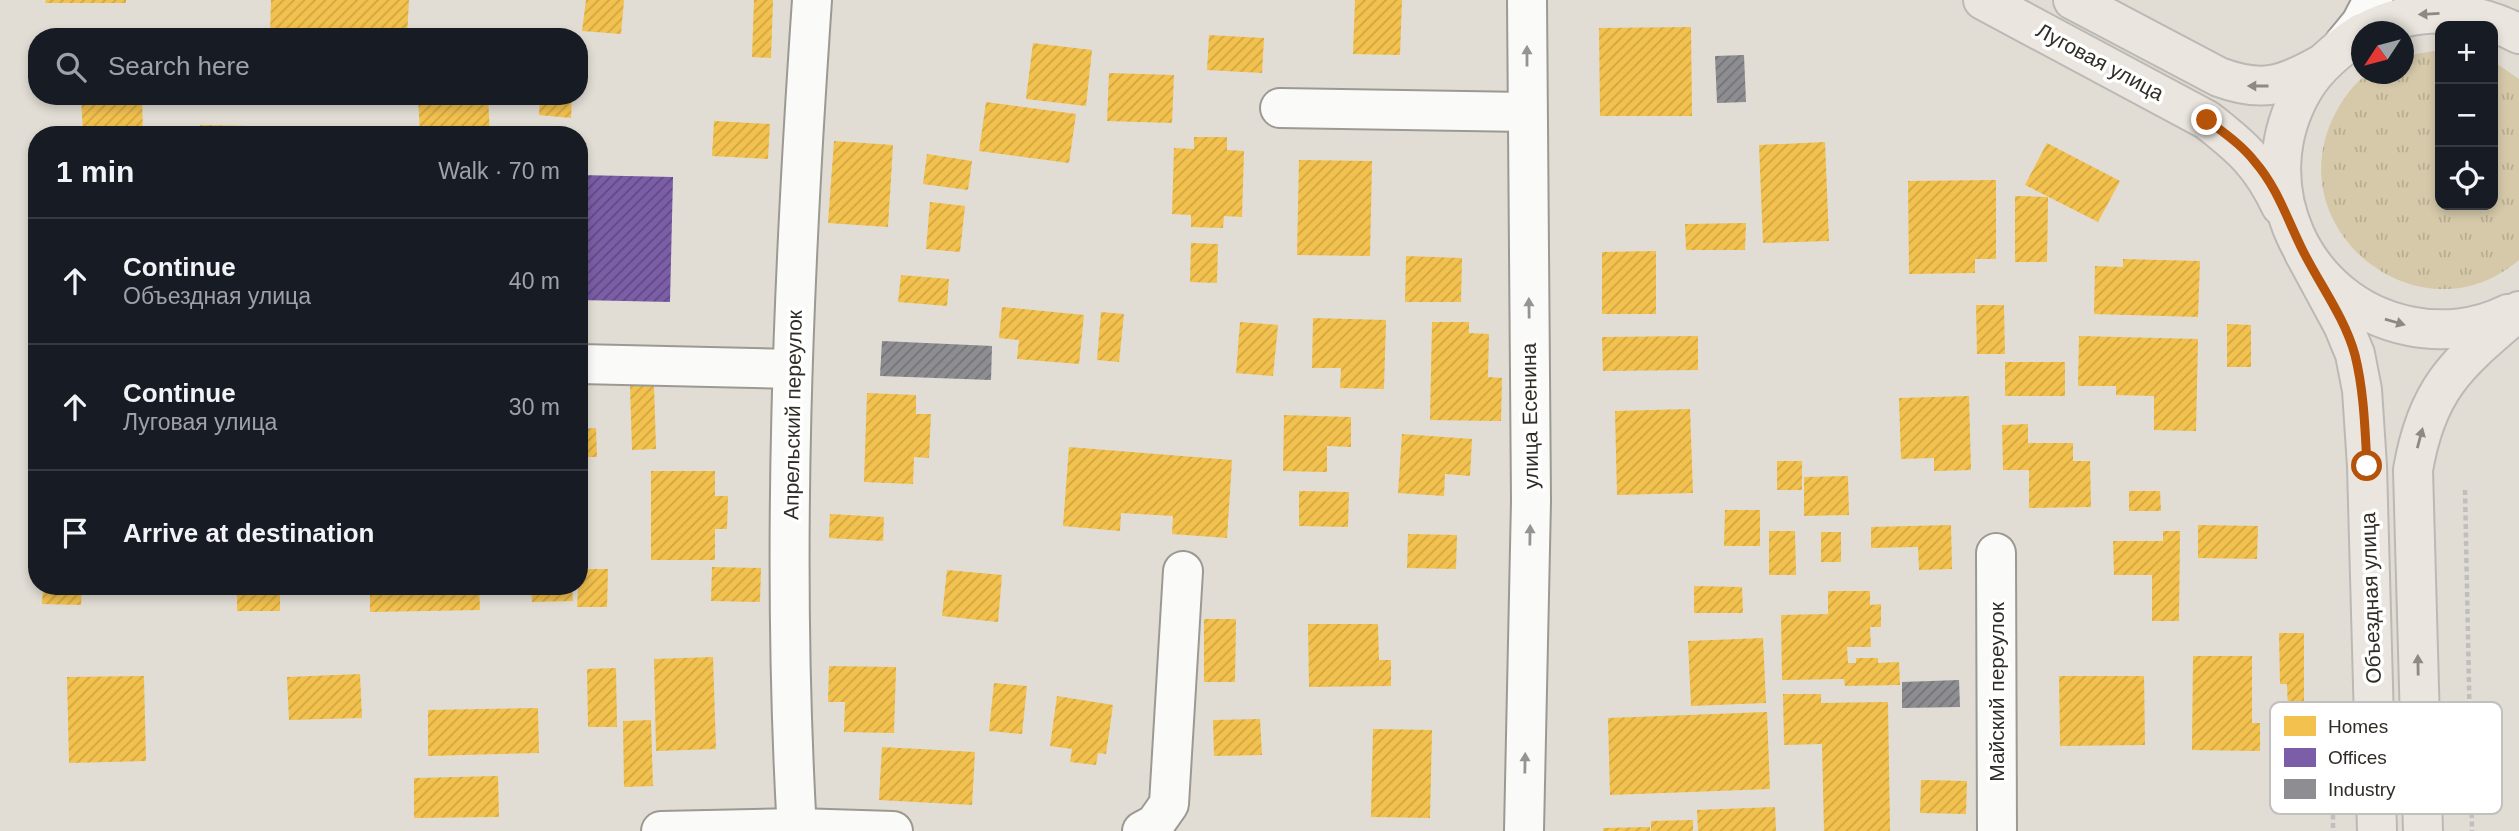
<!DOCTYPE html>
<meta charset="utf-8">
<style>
:root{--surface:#171b24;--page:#20242c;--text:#f1f3f6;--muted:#9ea1a6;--line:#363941}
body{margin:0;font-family:Helvetica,sans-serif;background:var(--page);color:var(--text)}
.controls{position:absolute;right:21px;top:21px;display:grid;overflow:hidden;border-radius:14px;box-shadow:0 4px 10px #0003}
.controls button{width:63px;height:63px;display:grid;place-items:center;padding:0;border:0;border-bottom:2px solid var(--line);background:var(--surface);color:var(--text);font:35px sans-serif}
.compass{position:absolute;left:2351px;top:21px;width:63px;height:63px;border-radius:50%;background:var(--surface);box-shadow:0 4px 10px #0003;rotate:234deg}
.stop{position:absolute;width:21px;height:21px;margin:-16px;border:5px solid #b45309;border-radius:50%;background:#fff}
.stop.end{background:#b45309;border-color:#fff;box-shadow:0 2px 7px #0008}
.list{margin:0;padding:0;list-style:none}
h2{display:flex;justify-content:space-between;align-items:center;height:91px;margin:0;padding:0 28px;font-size:30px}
h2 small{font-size:23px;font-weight:400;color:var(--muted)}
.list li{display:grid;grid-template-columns:46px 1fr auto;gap:21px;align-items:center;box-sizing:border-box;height:126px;padding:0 28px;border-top:2px solid var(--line)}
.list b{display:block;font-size:26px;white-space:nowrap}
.list p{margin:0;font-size:23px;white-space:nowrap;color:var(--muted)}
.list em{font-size:23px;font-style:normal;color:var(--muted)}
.icon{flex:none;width:38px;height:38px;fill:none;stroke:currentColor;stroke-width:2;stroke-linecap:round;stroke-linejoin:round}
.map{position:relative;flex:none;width:2519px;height:831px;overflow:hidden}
.search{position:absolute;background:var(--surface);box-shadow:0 4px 10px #0003;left:28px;top:28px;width:560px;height:77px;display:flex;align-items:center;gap:18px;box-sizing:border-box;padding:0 24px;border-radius:28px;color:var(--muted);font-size:26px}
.panel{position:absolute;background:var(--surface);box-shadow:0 4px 10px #0003;left:28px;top:126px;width:560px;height:469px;border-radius:28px}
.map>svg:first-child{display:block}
.grass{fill:url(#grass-tufts)}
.homes{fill:url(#homes-hatch)}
.offices{fill:url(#offices-hatch)}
.industry{fill:url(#industry-hatch)}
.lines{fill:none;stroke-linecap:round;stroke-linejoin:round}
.minor-casing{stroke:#9c9992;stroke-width:42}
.major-casing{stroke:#bcb9b5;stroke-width:42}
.path{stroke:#c0bfbc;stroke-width:4.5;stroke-dasharray:5 3.5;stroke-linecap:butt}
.minor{stroke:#fafaf9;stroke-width:38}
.major{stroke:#eae6df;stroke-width:38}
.oneway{fill:#8d8a82}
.oneway2{fill:#959490}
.route{stroke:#b45309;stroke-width:9}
.labels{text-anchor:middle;stroke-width:7;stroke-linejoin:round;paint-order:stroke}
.street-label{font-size:21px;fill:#302d26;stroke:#fff}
.key{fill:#fff;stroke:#c1c0be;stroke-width:2}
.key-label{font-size:19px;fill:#302d26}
</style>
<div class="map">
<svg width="2519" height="831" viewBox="0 0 2519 831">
<defs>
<pattern id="grass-tufts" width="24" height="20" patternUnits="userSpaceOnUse" patternTransform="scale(1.75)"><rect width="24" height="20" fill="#d5c9a9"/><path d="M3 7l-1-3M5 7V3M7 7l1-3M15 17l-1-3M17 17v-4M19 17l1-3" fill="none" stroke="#b7ad91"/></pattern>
<pattern id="homes-hatch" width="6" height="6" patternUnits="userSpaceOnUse" patternTransform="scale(1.75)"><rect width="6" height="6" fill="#f2c14e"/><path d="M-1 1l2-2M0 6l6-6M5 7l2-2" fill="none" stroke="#d0a644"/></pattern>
<pattern id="offices-hatch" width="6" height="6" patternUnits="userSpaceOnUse" patternTransform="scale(1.75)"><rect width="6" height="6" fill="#7b5ea7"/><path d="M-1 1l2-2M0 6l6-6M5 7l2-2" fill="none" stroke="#604a80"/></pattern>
<pattern id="industry-hatch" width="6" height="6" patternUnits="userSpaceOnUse" patternTransform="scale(1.75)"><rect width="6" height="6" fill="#8d8d92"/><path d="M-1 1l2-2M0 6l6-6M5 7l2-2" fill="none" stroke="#747477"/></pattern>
</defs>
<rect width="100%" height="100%" fill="#e1ddd4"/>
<!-- grass -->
<path class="grass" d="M 2440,50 L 2440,205 L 2493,205 L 2493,61 L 2519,79 L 2519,260 C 2420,345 2274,228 2336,112 C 2343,100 2357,77 2371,74 C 2381,71 2394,74 2404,74 L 2404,56 Z"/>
<!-- homes -->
<g class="homes">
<polygon points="46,0 126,0 126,3 45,3"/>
<polygon points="271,0 409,0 407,37 302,37 270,33"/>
<polygon points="586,0 624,0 621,34 582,31"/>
<polygon points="754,0 773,0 771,58 752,57"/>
<polygon points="1355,0 1402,0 1400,55 1353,54"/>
<polygon points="1691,27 1692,116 1600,116 1599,28"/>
<polygon points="1209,35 1264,38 1262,73 1207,70"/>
<polygon points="1033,43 1092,50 1086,106 1026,99"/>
<polygon points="1109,73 1174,75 1172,123 1107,121"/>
<polygon points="81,96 142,96 143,135 83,135"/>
<polygon points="418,96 488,96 490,135 420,135"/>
<polygon points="540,96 572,96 571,118 539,115"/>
<polygon points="986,102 1076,114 1069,163 979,151"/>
<polygon points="714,121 770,124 768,159 712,156"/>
<polygon points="200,125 250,126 250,135 200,135"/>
<polygon points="269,131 298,132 298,135 269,135"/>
<polygon points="1194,137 1227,137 1227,150 1244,151 1242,217 1224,216 1223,228 1191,227 1191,215 1172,214 1174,148 1194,149"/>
<polygon points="834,141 893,145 888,227 828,223"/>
<polygon points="1825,142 1829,241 1763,243 1759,145"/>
<polygon points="2047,143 2120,181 2098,222 2025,185"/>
<polygon points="927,154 972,161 968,190 923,184"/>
<polygon points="1299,160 1372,161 1370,256 1297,255"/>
<polygon points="1996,180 1996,259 1975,259 1975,273 1909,274 1908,181"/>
<polygon points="2015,196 2048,197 2047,262 2015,262"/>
<polygon points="930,202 965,206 960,252 926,249"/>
<polygon points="1746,223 1745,250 1686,250 1685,224"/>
<polygon points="1191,243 1218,244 1217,283 1190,282"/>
<polygon points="1656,251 1656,314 1602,314 1602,252"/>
<polygon points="1406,256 1462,258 1461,302 1405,302"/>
<polygon points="2123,259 2200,261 2198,317 2094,314 2095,266 2123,267"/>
<polygon points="901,275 949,279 947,306 898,302"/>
<polygon points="1976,305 2004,305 2005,354 1977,354"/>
<polygon points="1002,307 1084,315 1079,364 1017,359 1019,340 999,338"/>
<polygon points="1101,312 1124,314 1119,362 1097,360"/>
<polygon points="1313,318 1386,320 1384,389 1340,388 1341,368 1312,368"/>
<polygon points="1240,322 1278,325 1273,376 1236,373"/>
<polygon points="1432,322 1469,322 1469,333 1489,334 1488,377 1502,378 1501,421 1430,420"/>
<polygon points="2227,324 2251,325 2251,367 2227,367"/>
<polygon points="1698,336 1698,370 1603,371 1602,337"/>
<polygon points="2079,336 2198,339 2196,431 2154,430 2154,396 2116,395 2116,386 2078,386"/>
<rect x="2005" y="362" width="60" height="34"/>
<polygon points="654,385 656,449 632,450 630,386"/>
<polygon points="867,393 916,395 916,414 931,414 929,458 914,457 913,484 864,482"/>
<polygon points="1969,396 1971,470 1934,471 1934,458 1901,459 1899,398"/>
<polygon points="1690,409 1693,493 1617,495 1615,411"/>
<polygon points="1284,415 1351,417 1351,447 1327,446 1327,472 1283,471"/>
<polygon points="2028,424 2028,443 2073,443 2073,461 2090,461 2091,507 2029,508 2029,470 2003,470 2002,425"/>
<polygon points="596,428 597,457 579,457 579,429"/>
<polygon points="1402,434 1472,439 1470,476 1445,474 1444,496 1398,493"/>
<polygon points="1069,447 1232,460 1227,538 1172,534 1173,516 1121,513 1120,531 1063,526"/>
<rect x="1777" y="461" width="25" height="29"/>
<polygon points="651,471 715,471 715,496 728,496 727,529 715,529 715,560 651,560"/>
<polygon points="1848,476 1849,515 1804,516 1804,477"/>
<polygon points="1299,491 1349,492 1348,527 1299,526"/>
<polygon points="2129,491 2160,491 2161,511 2129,511"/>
<polygon points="1725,510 1760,510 1760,546 1724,546"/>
<polygon points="830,514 884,517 883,541 829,538"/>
<polygon points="1951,525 1952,569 1919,570 1918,547 1871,548 1871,527"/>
<polygon points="2198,525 2258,526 2257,559 2198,558"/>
<polygon points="1769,531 1795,531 1796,575 1769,575"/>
<polygon points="2163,531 2180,531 2179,621 2152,621 2152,575 2114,575 2113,541 2163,541"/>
<rect x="1821" y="532" width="20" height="30"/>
<polygon points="1408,534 1457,535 1456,569 1407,568"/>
<polygon points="712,567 761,568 760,602 711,601"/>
<polygon points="579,569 608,569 607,607 577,607"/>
<polygon points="947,570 1002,575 998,622 942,616"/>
<polygon points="43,586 82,586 81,605 42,604"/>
<rect x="237" y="586" width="43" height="25"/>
<polygon points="370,586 479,586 480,610 370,612"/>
<polygon points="531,586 572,586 573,601 532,602"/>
<polygon points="1694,586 1742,587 1743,613 1694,613"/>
<polygon points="1828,591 1870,591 1870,605 1881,604 1881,627 1870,627 1871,647 1847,647 1848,663 1856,663 1856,658 1878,658 1878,663 1899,662 1900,685 1845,686 1844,679 1782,680 1781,615 1828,614"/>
<polygon points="1204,619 1236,619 1235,682 1204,682"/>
<polygon points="1308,624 1378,624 1379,660 1391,660 1391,686 1309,687"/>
<polygon points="2279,633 2304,633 2304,712 2288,711 2287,684 2280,684"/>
<polygon points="1763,638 1766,703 1691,706 1688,641"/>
<polygon points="2193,656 2252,656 2252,723 2260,723 2260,751 2192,750"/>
<polygon points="713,657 716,749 656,751 654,659"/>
<polygon points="829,666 896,667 894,733 844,732 845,702 828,702"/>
<polygon points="616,668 617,727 588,727 587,669"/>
<polygon points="360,674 362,718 289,720 287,677"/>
<polygon points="144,676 146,761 69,763 67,677"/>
<polygon points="2059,676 2144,676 2145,745 2060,746"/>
<polygon points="994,683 1027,686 1022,734 989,731"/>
<polygon points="1783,694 1821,694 1821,703 1888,702 1890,831 1824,831 1822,744 1784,745"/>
<polygon points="1057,696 1113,705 1106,754 1098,753 1096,765 1070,762 1072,749 1050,746"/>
<polygon points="538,708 539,753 428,756 428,710"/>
<polygon points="1767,712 1770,789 1610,795 1608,718"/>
<polygon points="1260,719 1262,755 1214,756 1213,720"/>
<polygon points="651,720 653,786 624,787 623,721"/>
<polygon points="1373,729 1432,730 1430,818 1371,817"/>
<polygon points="882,747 975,752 972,805 879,800"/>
<polygon points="498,776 499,817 414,818 414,778"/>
<polygon points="1921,780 1967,781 1966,814 1920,813"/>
<polygon points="1775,807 1776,831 1698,831 1697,810"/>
<polygon points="1693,820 1693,831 1651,831 1651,821"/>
<polygon points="1650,827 1650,831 1603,831 1603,828"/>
</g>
<!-- offices -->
<polygon class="offices" points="580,175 673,177 670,302 579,300"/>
<!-- industry -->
<g class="industry">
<polygon points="1744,55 1746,102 1717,103 1715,56"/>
<polygon points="882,341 992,346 991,380 880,376"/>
<polygon points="1959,680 1960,707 1902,708 1902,682"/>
</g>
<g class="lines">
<defs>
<g id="minor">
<polyline points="2343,45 2361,23 2373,0"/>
<polyline points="1280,108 1527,112"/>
<polyline points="579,364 792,369"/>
<polyline points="1996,553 1997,831"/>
<polyline points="661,831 797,828 893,831"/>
<path d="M 797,831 C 781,554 793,276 812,0"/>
<polyline points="1142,831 1155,824 1169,804 1183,571"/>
<polyline points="1524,831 1531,501 1527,0"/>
</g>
<g id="major">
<path d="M 1983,0 L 2207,120 C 2243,148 2261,164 2281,206"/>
<path d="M 2073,0 L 2219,77 C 2262,93 2283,86 2322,64"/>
<path d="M 2365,32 C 2415,6 2470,8 2519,34"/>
<path d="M 2362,33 C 2339,48 2318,65 2304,88 C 2247,183 2302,304 2409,326 C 2442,333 2478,329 2508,314"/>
<polyline points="2304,253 2343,325 2355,354 2362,390 2367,466 2377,831"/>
<path d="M 2423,831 L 2413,470 C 2427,387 2458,363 2519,311"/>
</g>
</defs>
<!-- minor casing -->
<use href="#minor" class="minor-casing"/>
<!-- major casing -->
<use href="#major" class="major-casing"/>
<!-- path -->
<g class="path">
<polyline points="2465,490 2472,831"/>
<polyline points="2333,772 2333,831"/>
</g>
<!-- minor -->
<use href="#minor" class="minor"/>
<!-- major -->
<use href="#major" class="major"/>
</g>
<!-- one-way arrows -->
<defs><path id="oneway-solid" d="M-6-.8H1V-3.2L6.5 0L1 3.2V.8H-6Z" transform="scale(1.75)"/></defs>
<g class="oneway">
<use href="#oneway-solid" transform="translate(2429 14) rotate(177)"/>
<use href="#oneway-solid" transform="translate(2258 86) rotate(-180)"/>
<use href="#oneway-solid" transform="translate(2395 322) rotate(16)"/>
<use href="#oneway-solid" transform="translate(2420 438) rotate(-75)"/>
<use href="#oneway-solid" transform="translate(2418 665) rotate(-91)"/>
</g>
<g class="oneway2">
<use href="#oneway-solid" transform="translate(1527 56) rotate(-90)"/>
<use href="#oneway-solid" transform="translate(1529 308) rotate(-91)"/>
<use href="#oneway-solid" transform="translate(1530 535) rotate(-89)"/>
<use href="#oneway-solid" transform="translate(1525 763) rotate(-89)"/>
</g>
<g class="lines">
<!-- route -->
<path class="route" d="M 2207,120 C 2224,133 2242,145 2255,162 C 2277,187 2288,221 2303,251 C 2320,285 2345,318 2355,355 C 2364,391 2365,429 2367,466"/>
</g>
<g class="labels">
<!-- street labels -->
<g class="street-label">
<text transform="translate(2100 62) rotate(28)" y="7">Луговая улица</text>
<text transform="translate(793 415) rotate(-89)" y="7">Апрельский переулок</text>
<text transform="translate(1530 416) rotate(-91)" y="7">улица Есенина</text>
<text transform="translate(2371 598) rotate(-92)" y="7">Объездная улица</text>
<text transform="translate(1997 692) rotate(-90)" y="7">Майский переулок</text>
</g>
</g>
<!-- legend -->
<rect x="2270" y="702" width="232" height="112" rx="10" class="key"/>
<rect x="2284" y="716" width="32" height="20" fill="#f2c14e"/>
<rect x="2284" y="748" width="32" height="19" fill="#7b5ea7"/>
<rect x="2284" y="779" width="32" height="20" fill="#8d8d92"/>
<g class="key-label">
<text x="2328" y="733">Homes</text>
<text x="2328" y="764">Offices</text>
<text x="2328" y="796">Industry</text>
</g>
</svg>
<div class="controls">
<button>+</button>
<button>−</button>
<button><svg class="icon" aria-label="locate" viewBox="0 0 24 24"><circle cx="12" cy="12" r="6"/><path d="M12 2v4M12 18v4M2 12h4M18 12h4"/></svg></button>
</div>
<svg class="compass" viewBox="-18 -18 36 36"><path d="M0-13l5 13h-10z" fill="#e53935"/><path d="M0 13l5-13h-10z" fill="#9ea1a6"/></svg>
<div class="stop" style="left:2367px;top:466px"></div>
<div class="stop end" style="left:2207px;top:120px"></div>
<div class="search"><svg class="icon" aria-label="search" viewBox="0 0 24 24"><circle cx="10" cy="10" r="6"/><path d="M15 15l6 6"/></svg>Search here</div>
<section class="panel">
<h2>1 min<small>Walk · 70 m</small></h2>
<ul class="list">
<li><svg class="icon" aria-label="ahead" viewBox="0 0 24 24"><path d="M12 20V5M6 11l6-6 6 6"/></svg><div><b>Continue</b><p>Объездная улица</p></div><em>40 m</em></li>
<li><svg class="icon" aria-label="ahead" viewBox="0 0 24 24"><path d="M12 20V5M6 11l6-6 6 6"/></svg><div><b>Continue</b><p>Луговая улица</p></div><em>30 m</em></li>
<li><svg class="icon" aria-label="arrive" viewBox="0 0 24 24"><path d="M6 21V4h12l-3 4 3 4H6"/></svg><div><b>Arrive at destination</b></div></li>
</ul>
</section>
</div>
